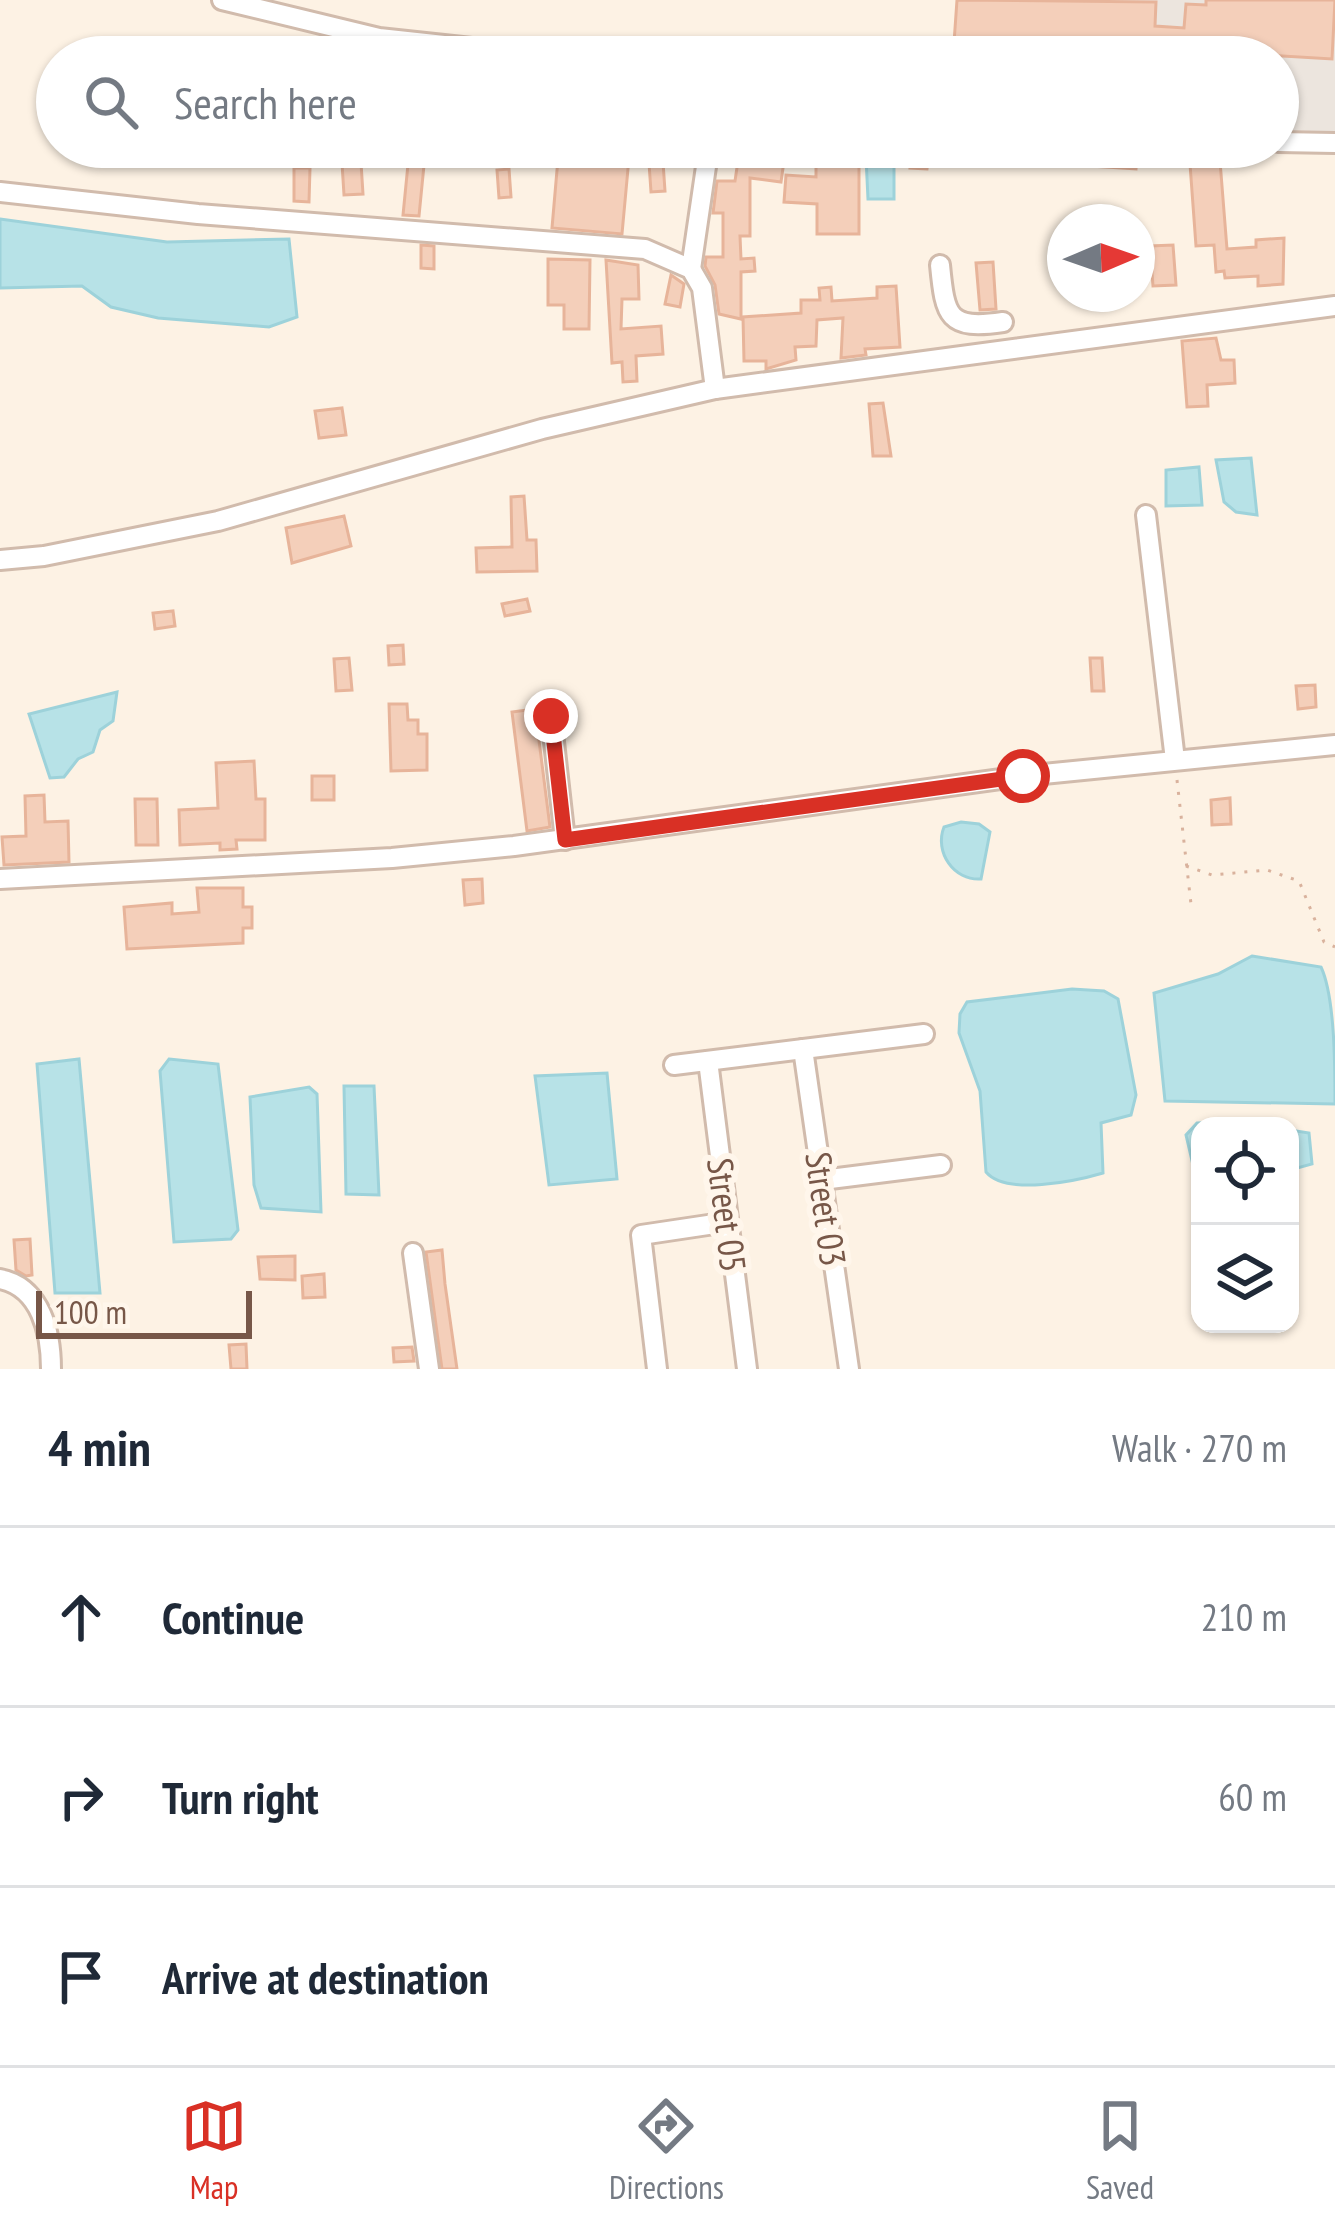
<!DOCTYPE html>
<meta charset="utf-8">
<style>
:root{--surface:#fff;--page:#f6f6f7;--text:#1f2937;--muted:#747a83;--line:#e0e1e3;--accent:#d93025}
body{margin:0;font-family:"PT Sans Narrow",sans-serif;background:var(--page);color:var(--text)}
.controls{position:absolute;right:36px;bottom:36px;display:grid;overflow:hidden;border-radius:24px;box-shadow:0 3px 9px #0004}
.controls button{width:108px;height:108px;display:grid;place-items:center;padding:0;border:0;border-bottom:3px solid var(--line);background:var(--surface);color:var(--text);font:60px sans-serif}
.compass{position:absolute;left:1047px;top:204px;width:108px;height:108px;border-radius:50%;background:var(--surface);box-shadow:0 3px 9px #0004;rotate:88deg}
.scale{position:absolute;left:36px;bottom:30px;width:216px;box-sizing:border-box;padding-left:12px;border:6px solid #775748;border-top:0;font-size:33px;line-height:42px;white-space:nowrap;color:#775748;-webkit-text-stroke:9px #fff6eb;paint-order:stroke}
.stop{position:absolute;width:36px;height:36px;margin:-27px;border:9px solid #d93025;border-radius:50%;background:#fff}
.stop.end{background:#d93025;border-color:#fff;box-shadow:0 3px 12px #0008}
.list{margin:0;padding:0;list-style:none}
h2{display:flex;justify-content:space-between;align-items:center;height:156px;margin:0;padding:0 48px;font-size:51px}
h2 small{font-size:39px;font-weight:400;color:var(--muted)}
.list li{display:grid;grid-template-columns:78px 1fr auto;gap:36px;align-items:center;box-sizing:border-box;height:180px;padding:0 48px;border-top:3px solid var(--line)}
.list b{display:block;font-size:45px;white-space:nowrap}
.list em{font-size:39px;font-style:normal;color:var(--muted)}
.icon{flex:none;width:66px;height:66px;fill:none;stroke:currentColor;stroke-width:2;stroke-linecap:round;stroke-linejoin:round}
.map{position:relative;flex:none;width:1335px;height:1369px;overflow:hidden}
.search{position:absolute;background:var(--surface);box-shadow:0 3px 9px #0004;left:36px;right:36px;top:36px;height:132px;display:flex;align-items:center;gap:30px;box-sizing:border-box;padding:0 42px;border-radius:66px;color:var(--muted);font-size:45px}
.sheet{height:696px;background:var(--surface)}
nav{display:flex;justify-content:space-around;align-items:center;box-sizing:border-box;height:168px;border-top:3px solid var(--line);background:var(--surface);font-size:33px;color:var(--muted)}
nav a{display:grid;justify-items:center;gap:6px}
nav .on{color:var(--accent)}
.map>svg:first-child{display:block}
.industrial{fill:#ece5de}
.water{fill:#b7e2e7;stroke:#9dd2da;stroke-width:3}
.building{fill:#f4cfba;stroke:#e7b49a;stroke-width:3}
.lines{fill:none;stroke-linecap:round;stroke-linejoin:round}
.minor-casing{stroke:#d1bbac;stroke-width:24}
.path{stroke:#d9b29d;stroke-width:3;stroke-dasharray:3 9;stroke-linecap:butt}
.minor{stroke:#fff;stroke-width:18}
.route{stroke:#d93025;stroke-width:15}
.labels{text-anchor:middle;stroke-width:12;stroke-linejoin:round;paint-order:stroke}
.street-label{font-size:36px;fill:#775748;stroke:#fff6eb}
</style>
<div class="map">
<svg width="1335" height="1369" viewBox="0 0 1335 1369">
<rect width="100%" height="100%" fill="#fdf2e4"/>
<!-- industrial -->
<polygon class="industrial" points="961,0 1335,0 1335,138 1278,134 1278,57 955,57"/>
<!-- water -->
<g class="water">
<polygon points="866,157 894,159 894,199 868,199"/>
<polygon points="0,219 167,242 289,239 297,317 269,327 158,318 111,307 82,286 0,288"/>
<polygon points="1251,458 1257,515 1236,512 1224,502 1216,460"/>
<polygon points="1199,467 1202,505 1166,506 1166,470"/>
<polygon points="117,692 113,721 100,730 93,752 78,759 64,777 50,778 29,714"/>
<path d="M 961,822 L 979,824 L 990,832 L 981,879 C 954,881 934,852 944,827 Z"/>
<path d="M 1252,956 L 1321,967 C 1335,997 1335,1067 1335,1104 L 1165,1101 L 1154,993 L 1218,974 Z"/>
<path d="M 1072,989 L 1104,991 L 1118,999 L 1136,1095 L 1131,1115 L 1101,1123 L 1103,1173 C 1076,1181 1006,1196 986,1172 L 980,1091 L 959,1033 L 960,1014 L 967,1002 Z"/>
<polygon points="79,1059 100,1293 55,1293 37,1064"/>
<polygon points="169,1059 218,1064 238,1230 231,1239 174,1242 160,1071"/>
<polygon points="607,1073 617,1179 549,1185 535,1076"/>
<polygon points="344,1086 374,1086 379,1195 346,1194"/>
<polygon points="309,1087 317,1094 321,1212 261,1208 254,1185 250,1097"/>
<polygon points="1231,1122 1260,1126 1200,1126 1200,1177 1196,1178 1186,1135 1197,1123"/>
<polygon points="1290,1130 1309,1133 1312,1164 1290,1170"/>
</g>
<!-- building -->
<g class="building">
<polygon points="957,0 1156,2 1155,26 1184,28 1186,4 1206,5 1206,0 1335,0 1332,59 1183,50 1183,45 1154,43 1153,47 1088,43 1088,57 953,57"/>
<polygon points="341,147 360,147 363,194 344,195"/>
<polygon points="559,147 630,147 622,234 552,228"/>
<polygon points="740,147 786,147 781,182 750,178 750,236 740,236 741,259 754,258 755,271 741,272 741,319 719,314 715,285 705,266 706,257 723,257 723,213 713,213 717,181 735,181"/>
<polygon points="816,147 859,147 859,234 817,234 817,204 784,202 786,175 816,177"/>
<polygon points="912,147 930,147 927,169 910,168"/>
<polygon points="1021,147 1120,147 1119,150 1137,152 1136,169 1075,165 1075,161 1021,161"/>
<polygon points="409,154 425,155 419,216 403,215"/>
<polygon points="1220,161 1227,249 1256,247 1256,240 1284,238 1283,284 1258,286 1258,276 1225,278 1224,271 1216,272 1214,245 1196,246 1190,164"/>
<polygon points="663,162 665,191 651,192 649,163"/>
<polygon points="294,168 310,168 309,202 294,201"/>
<polygon points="509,169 511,197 499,198 497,170"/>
<polygon points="421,245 434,246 434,269 421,268"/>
<polygon points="1173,245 1176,285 1153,286 1150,246"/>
<polygon points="548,259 590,260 589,329 564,329 564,305 548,305"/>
<polygon points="606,260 638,265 639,299 622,299 621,329 661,326 663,354 636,356 637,381 623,382 622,362 612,363"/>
<polygon points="993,262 996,309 980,310 976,263"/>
<polygon points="671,275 684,284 680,307 665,304"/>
<polygon points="896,286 900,347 865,349 866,355 841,358 843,318 817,320 816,346 795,347 796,360 766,369 766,361 744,361 743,317 801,313 801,300 820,300 819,288 831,287 832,301 877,298 877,287"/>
<polygon points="1216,338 1221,360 1234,360 1235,383 1207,385 1208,406 1187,407 1182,341"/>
<polygon points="883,403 891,456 873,456 869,404"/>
<polygon points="342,408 346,435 319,438 315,411"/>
<polygon points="524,496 527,540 536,540 537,571 477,572 476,548 512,547 511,497"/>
<polygon points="344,516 351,546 292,563 286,528"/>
<polygon points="527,599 530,611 505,616 502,604"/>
<polygon points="173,611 175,626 155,629 153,613"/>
<polygon points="403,645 404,664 389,665 388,646"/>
<polygon points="349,658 352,690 336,691 334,659"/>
<polygon points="1090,658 1102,658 1104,691 1092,691"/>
<polygon points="1315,685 1316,707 1298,709 1296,686"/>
<polygon points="389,704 407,704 408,720 418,720 418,734 427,734 427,770 391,771"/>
<polygon points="535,709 550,827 527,831 512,712"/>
<polygon points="254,761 256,799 265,799 265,840 236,840 237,849 220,850 220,843 180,845 179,810 218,808 216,763"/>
<rect x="312" y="776" width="22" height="24"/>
<polygon points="44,795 45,822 68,821 69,862 4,865 2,837 26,836 25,796"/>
<polygon points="1230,798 1231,824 1212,825 1211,800"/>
<polygon points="135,799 157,799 158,845 136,845"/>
<polygon points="482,879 483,903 465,905 463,880"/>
<polygon points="197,888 243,888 243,907 252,907 252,928 243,928 243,943 127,949 124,907 172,903 172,914 199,912"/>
<polygon points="30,1239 32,1275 26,1276 16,1270 14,1240"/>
<polygon points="442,1250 445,1284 457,1369 442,1369 426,1252"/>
<polygon points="295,1256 295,1280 260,1279 258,1257"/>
<polygon points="324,1274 325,1297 303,1298 302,1276"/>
<polygon points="246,1344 247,1369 231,1369 229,1345"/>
<polygon points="412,1347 414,1361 394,1362 393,1348"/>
</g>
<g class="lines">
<defs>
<g id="minor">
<polyline points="222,0 379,38 555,57"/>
<polyline points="1278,80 1278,116"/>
<polyline points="1278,142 1335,143"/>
<polyline points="0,192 198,214 645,249 691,269 702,288 715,389"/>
<path d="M 940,265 C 945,317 948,330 1003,322"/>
<polyline points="691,269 708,153 713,147"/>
<polyline points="1146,515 1175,760"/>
<polyline points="0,560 44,556 218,521 542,429 715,389 1335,306"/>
<polyline points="551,715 565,840"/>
<polyline points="0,879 392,858 514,846 1023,776 1335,745"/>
<polyline points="803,1049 849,1369"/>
<polyline points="708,1061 747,1369"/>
<polyline points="674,1065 924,1034"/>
<polyline points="822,1180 941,1165"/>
<polyline points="413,1253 429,1369"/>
<path d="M 0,1279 C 41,1287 51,1333 51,1369"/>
<polyline points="657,1369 641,1235 728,1222"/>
</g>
</defs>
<!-- minor casing -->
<use href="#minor" class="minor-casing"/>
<!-- path -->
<g class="path">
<polyline points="1177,780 1191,904"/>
<polyline points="1186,866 1212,875 1267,870 1299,881 1324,942 1335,947"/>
</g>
<!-- minor -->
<use href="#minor" class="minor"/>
</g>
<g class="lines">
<!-- route -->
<polyline class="route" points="551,716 565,840 1023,776"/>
</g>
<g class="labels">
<!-- street labels -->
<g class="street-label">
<text transform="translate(826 1209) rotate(82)" y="13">Street 03</text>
<text transform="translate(727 1215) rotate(83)" y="13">Street 05</text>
</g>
</g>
</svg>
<div class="controls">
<button><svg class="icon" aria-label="locate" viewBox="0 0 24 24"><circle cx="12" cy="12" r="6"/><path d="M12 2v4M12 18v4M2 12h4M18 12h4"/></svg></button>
<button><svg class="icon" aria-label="layers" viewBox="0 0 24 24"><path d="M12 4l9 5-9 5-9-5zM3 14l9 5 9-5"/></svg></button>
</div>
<svg class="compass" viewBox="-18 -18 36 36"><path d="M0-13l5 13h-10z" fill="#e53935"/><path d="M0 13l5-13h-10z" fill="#747a83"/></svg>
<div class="scale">100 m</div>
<div class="stop" style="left:1023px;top:776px"></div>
<div class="stop end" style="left:551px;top:716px"></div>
<div class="search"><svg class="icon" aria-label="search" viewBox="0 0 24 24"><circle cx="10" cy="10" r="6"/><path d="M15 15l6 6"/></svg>Search here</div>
</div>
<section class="sheet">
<h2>4 min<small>Walk · 270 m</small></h2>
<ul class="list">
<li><svg class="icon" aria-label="ahead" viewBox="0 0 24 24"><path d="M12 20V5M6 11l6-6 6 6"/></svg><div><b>Continue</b></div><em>210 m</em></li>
<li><svg class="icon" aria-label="right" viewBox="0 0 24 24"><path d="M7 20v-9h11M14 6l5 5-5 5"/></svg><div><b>Turn right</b></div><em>60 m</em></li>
<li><svg class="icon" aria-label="arrive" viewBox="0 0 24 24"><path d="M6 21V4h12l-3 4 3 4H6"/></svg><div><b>Arrive at destination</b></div></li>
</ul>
</section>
<nav>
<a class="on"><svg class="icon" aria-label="map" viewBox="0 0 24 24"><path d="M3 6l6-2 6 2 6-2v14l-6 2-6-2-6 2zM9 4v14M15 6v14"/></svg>Map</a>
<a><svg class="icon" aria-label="directions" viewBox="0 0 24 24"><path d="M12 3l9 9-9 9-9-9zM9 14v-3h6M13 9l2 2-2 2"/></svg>Directions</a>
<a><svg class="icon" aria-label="saved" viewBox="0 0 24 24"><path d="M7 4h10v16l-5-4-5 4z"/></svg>Saved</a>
</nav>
